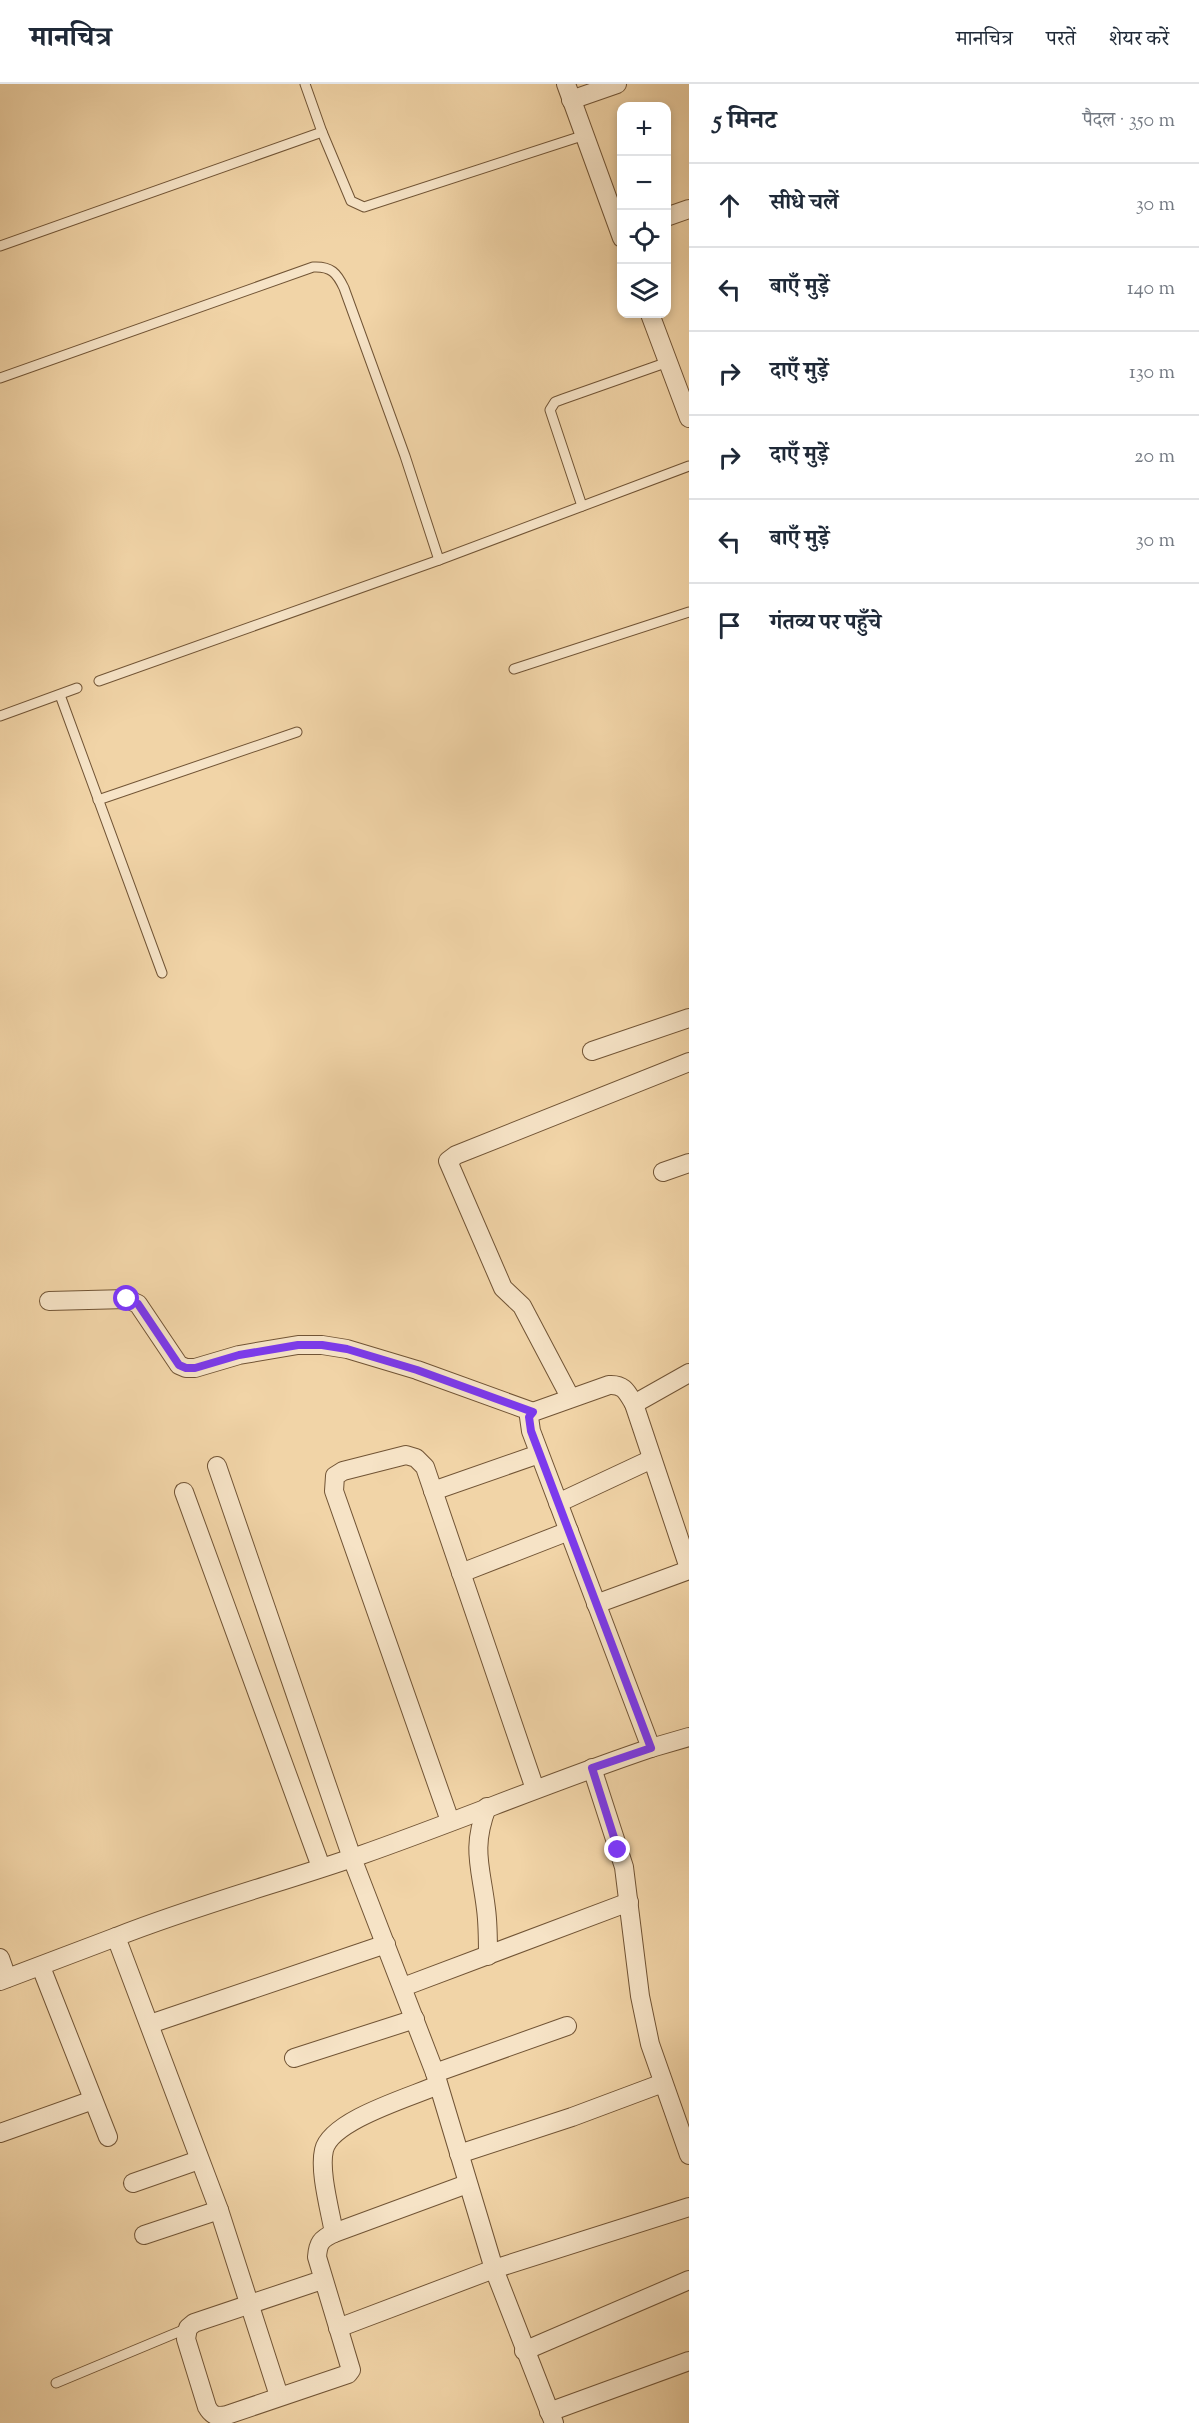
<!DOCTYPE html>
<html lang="hi">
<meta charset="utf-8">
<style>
:root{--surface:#fff;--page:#f6f6f7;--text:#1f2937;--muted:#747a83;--line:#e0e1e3}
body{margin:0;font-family:"Sorts Mill Goudy","Noto Serif Devanagari",serif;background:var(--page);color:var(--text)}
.controls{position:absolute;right:18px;top:18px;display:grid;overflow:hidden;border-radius:12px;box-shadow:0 3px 9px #0003}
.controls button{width:54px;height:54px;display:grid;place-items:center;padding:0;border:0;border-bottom:2px solid var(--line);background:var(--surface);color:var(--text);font:30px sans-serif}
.stop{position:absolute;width:18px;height:18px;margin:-14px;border:4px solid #7c3aed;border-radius:50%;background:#fff}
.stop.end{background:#7c3aed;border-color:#fff;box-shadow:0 2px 6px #0008}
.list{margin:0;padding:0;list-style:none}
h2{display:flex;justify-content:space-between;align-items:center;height:78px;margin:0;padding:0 24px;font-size:26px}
h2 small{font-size:20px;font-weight:400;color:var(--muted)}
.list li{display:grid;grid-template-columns:39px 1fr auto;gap:18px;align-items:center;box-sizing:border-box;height:84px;padding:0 24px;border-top:2px solid var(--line)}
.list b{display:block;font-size:22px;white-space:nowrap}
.list em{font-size:20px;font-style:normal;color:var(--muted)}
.icon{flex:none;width:33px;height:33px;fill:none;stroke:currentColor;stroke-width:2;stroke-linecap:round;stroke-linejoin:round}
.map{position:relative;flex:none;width:689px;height:2339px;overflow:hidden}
header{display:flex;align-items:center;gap:36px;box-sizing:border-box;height:84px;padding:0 30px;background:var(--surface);border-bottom:2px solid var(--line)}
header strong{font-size:28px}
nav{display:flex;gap:33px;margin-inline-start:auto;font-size:21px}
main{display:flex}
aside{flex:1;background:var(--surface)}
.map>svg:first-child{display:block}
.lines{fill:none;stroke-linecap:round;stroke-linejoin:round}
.lane-casing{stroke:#715435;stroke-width:11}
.street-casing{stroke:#715435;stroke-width:20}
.lane{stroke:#f6e3c6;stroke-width:9}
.street{stroke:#f6e3c6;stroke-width:18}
.route{stroke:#7c3aed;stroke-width:8}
</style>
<header>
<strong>मानचित्र</strong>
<nav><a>मानचित्र</a><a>परतें</a><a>शेयर करें</a></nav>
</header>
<main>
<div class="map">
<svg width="689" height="2339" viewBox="0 0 689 2339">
<rect width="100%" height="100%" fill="#f1d4a7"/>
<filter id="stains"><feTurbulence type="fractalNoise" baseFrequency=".00333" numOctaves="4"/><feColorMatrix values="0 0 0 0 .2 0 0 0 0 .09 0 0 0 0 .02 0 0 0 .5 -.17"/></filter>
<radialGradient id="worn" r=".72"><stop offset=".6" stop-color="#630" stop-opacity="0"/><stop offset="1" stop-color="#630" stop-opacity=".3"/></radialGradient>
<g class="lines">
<defs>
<g id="lane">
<polyline points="305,0 322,48 351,117 364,123 585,51"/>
<polyline points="0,162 322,48"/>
<path d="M 0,294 L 313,183 C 331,182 337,189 344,204 L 405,372 L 439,476"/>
<polyline points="582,422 550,326 555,318 563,315 668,278"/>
<polyline points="514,585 689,528"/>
<polyline points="99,597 439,476 689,382"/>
<polyline points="60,611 162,889"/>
<polyline points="0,632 77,604"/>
<polyline points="98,716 297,648"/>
<polyline points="56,2299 188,2244"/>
</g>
<g id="street">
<polyline points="566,0 622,154"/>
<polyline points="571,16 617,0"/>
<polyline points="666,133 689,125"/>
<polyline points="650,230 689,334"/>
<polyline points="592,967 689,934"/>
<polyline points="663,1088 689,1079"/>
<polyline points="49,1217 127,1215 138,1220 179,1281 186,1284 195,1284 239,1271 298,1261 322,1261 347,1265 417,1286 533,1328"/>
<polyline points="570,1313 522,1222 503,1204 448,1077 456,1071 689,978"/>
<polyline points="634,1320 689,1289"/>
<polyline points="217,1382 352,1774 435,1989 494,2185 554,2339"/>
<polyline points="433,1407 539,1370"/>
<polyline points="184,1408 321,1783"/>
<polyline points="558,1419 652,1375"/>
<polyline points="461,1489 569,1447"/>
<polyline points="596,1520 689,1486"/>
<polyline points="651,1664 689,1653"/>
<polyline points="592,1684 624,1783 640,1912 650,1960 689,2071"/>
<path d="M 487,1723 C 471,1765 481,1783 486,1825 C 488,1840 488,1856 488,1872"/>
<polyline points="450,1737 334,1407 335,1392 343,1387 406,1371 416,1374 425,1383 535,1705"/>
<polyline points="0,1874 7,1894"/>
<polyline points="41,1883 108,2053"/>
<polyline points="0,1897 116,1853"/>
<polyline points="403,1903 629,1818"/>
<polyline points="150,1940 386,1860"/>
<polyline points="294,1974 415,1935"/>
<polyline points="435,1989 567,1942"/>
<polyline points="0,2049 93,2016"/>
<polyline points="459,2070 572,2033 663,1999"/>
<polyline points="133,2099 199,2076"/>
<polyline points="334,2149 467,2100"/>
<polyline points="144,2151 219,2126"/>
<path d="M 322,2196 L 194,2239 L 188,2244 L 186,2255 L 207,2323 C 212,2332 217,2333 227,2331 L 348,2290 L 351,2286 L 317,2173 C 318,2159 321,2155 334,2149 C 330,2126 319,2087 324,2066 C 331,2036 411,2013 438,2001"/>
<polyline points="338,2244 494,2185 689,2123"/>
<polyline points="524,2267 689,2196"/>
<path d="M 279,2312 L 219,2126 L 116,1853 C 197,1821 280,1799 361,1771 C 458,1737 553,1697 651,1664 L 531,1347 L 529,1333 L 533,1328 L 609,1301 C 624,1300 627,1308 634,1320 L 689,1484"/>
<polyline points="549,2328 689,2277"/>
</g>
</defs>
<!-- lane casing -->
<use href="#lane" class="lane-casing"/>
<!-- street casing -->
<use href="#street" class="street-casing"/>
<!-- lane -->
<use href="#lane" class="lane"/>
<!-- street -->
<use href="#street" class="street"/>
</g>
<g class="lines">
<!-- route -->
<polyline class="route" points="127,1215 138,1220 179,1281 186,1284 195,1284 239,1271 298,1261 322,1261 347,1265 417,1286 533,1328 529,1333 531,1347 651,1664 592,1684 618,1766"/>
</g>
<rect width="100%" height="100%" filter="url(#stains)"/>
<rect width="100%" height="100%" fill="url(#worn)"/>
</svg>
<div class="controls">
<button>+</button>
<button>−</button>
<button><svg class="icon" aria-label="locate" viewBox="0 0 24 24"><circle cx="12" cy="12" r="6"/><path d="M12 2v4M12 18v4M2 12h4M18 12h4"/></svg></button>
<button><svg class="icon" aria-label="layers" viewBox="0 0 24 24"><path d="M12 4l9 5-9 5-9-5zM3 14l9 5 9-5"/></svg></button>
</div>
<div class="stop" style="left:127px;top:1215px"></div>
<div class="stop end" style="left:618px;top:1766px"></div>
</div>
<aside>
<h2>5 मिनट<small>पैदल · 350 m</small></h2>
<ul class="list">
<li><svg class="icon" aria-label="ahead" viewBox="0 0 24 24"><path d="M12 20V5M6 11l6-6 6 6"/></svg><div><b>सीधे चलें</b></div><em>30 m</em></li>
<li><svg class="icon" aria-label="left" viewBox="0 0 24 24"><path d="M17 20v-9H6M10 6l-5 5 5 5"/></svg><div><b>बाएँ मुड़ें</b></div><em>140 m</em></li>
<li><svg class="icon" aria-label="right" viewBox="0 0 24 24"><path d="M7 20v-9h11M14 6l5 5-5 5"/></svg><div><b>दाएँ मुड़ें</b></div><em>130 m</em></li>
<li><svg class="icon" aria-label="right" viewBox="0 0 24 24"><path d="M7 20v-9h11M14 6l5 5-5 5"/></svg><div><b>दाएँ मुड़ें</b></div><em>20 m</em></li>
<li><svg class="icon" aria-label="left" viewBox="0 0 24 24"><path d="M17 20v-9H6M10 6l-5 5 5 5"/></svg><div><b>बाएँ मुड़ें</b></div><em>30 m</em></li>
<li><svg class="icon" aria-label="arrive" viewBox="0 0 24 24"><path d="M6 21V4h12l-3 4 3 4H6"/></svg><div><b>गंतव्य पर पहुँचे</b></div></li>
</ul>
</aside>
</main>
